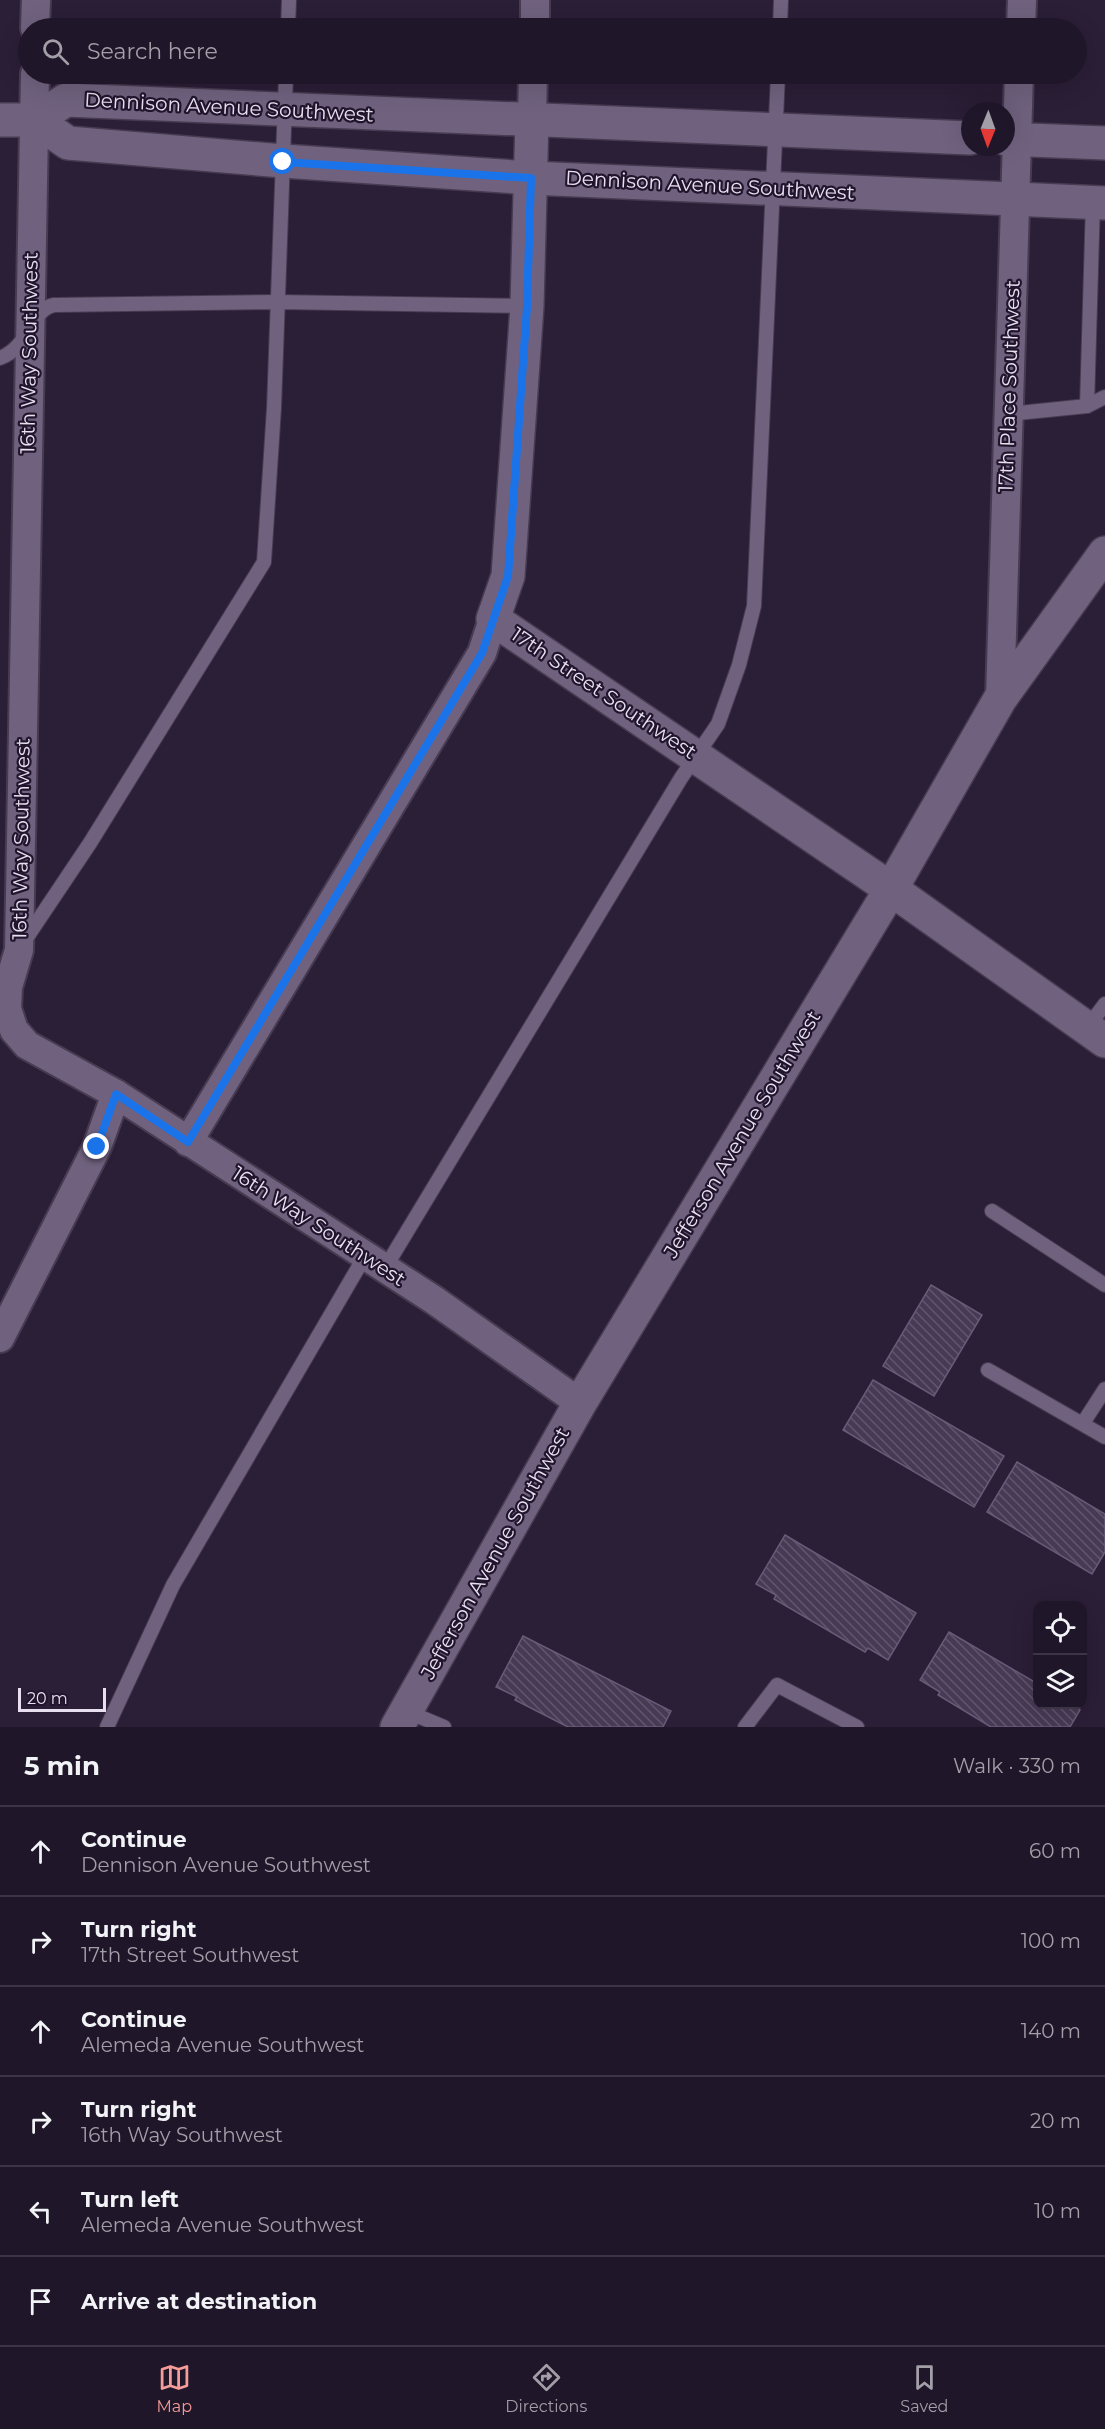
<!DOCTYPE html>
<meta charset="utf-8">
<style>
:root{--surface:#201629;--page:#2d2335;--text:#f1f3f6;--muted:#a29fa8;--line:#3d3546;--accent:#f59b98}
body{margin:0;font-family:Montserrat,sans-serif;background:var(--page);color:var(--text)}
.controls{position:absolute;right:18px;bottom:18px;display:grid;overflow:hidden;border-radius:12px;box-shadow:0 6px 24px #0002}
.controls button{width:54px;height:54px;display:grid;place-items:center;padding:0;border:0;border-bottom:2px solid var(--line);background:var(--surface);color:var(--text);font:30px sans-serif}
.compass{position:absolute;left:961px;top:102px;width:54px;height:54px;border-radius:50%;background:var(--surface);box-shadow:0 6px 24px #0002;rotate:181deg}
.scale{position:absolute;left:18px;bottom:15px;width:88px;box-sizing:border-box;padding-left:6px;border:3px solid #e8e0f1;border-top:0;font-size:16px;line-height:21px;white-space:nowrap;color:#e8e0f1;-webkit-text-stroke:4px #21152d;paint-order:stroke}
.stop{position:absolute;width:18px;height:18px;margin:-14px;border:4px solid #1a73e8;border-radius:50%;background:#fff}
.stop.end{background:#1a73e8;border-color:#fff;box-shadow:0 2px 6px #0008}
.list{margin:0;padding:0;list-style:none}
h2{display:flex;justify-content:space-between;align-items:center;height:78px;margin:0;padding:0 24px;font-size:26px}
h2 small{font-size:20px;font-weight:400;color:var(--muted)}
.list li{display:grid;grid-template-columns:39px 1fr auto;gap:18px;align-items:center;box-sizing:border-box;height:90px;padding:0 24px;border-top:2px solid var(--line)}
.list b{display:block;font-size:22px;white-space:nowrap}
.list p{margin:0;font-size:20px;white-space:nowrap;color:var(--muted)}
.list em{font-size:20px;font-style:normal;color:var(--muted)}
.icon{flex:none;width:33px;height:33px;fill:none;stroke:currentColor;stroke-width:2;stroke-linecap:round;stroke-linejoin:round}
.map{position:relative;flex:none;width:1105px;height:1727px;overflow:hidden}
.search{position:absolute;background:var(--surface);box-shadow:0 6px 24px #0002;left:18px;right:18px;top:18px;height:66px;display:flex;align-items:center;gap:15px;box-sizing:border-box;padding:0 21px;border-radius:33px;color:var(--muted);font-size:22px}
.sheet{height:618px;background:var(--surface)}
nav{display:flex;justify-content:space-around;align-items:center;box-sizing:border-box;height:84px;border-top:2px solid var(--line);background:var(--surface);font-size:16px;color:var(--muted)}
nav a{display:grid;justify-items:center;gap:3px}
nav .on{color:var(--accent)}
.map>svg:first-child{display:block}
.building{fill:url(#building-back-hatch);stroke:#695b78;stroke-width:1.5}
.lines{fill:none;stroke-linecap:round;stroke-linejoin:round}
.service-casing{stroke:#473b51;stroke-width:16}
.minor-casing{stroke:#473b51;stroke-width:32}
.tertiary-casing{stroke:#473b51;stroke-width:36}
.secondary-casing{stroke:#473b51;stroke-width:36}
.service{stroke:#70627f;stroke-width:14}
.minor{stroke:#70627f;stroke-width:28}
.tertiary{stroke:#70627f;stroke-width:33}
.secondary{stroke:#70627f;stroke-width:33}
.route{stroke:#1a73e8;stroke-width:8}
.labels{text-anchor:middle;stroke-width:4.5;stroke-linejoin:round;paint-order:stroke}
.street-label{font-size:20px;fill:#e8e0f1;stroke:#21152d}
</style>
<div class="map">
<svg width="1105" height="1727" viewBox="0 0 1105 1727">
<defs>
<pattern id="building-back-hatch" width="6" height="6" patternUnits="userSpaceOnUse" patternTransform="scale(1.5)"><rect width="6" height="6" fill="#473a55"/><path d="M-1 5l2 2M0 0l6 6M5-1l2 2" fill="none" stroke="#62566e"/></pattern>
</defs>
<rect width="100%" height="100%" fill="#2b1e37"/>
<!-- building -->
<g class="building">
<polygon points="931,1285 982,1315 934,1396 883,1366"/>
<polygon points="873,1380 1004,1456 974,1507 843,1430"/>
<polygon points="1017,1462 1105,1514 1105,1552 1092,1574 987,1512"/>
<polygon points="785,1535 916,1613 888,1660 868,1648 865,1652 774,1599 776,1595 756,1584"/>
<polygon points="949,1632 1038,1684 1038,1704 1072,1704 1080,1710 1070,1727 991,1727 938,1695 940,1692 920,1680"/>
<polygon points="523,1636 671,1711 663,1727 568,1727 515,1700 517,1697 496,1687"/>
</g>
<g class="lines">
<defs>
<g id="service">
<polyline points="288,28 289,0"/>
<polyline points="780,28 781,0"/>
<path d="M 0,358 C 30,347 31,309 54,305 L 277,302 L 527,306"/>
<polyline points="1087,406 1105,397"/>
<polyline points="1008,414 1087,406 1093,202"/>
<polyline points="23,943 90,843 264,562 274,408 286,74"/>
<polyline points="1087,1028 1105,1004"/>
<polyline points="992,1211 1105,1285"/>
<polyline points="385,1268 681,778 718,724 739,665 754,606 778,74"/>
<polyline points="988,1370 1105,1437"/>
<polyline points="1083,1423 1105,1389"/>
<polyline points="406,1711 444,1727"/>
<polyline points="107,1727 173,1585 365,1256"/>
<polyline points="745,1727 777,1685 857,1727"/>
</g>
<g id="minor">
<polyline points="35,28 36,0"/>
<polyline points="535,28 535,0"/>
<polyline points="1021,28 1022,0"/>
<polyline points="35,74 19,950 8,987 7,1009 14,1030 27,1045 116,1094 434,1300 580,1403"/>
<polyline points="532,119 533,74"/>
<polyline points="1000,699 1019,74"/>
<polyline points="188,1142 482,653 493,619"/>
<polyline points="0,1338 97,1147 116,1094"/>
</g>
<g id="tertiary">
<polyline points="532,119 527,306 508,576 493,619 891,889 1105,1041"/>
<polyline points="397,1727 580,1403 891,889 1000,699 1105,553"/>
</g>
<g id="secondary">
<polyline points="0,120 35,120 68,143 283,161 531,178 1105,203"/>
<polyline points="35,120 66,100 970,138"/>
<polyline points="1006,139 1105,143"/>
</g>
</defs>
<!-- service casing -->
<use href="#service" class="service-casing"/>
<!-- minor casing -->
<use href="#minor" class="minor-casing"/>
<!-- tertiary casing -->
<use href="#tertiary" class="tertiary-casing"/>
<!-- secondary casing -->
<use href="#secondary" class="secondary-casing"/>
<!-- service -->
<use href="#service" class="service"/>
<!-- minor -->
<use href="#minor" class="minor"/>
<!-- tertiary -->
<use href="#tertiary" class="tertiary"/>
<!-- secondary -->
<use href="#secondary" class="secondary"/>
</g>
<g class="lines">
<!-- route -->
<polyline class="route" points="97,1147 116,1094 188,1142 482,653 508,576 527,306 531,178 283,162"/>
</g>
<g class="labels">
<!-- street labels -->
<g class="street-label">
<text transform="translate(229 107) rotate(3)" y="7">Dennison Avenue Southwest</text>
<text transform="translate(710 185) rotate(3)" y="7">Dennison Avenue Southwest</text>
<text transform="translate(29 353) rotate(-89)" y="7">16th Way Southwest</text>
<text transform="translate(1009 386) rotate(-88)" y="7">17th Place Southwest</text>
<text transform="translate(604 693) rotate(34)" y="7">17th Street Southwest</text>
<text transform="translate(21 839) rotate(-89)" y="7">16th Way Southwest</text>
<text transform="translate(742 1134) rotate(-59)" y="7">Jefferson Avenue Southwest</text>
<text transform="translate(319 1226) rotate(33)" y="7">16th Way Southwest</text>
<text transform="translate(495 1553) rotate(-61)" y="7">Jefferson Avenue Southwest</text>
</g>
</g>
</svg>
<div class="controls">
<button><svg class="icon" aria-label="locate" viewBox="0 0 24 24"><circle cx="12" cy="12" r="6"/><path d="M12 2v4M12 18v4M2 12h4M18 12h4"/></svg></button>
<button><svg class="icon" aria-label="layers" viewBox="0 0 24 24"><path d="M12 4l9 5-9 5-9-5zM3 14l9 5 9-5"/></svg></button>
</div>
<svg class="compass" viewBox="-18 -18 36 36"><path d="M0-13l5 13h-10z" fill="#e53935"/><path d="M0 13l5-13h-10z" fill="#a29fa8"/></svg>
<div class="scale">20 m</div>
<div class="stop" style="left:283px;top:162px"></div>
<div class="stop end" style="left:97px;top:1147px"></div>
<div class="search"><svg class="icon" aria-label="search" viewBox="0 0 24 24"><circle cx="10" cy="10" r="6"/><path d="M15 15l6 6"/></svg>Search here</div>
</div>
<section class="sheet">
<h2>5 min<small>Walk · 330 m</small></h2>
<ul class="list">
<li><svg class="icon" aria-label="ahead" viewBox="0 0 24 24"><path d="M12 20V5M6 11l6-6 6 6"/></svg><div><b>Continue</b><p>Dennison Avenue Southwest</p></div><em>60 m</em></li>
<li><svg class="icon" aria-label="right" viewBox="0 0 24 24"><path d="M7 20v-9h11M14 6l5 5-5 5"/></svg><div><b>Turn right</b><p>17th Street Southwest</p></div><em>100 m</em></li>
<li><svg class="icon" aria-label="ahead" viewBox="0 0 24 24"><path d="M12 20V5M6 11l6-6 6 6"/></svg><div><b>Continue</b><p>Alemeda Avenue Southwest</p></div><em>140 m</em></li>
<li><svg class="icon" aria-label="right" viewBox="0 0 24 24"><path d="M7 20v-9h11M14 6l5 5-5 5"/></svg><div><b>Turn right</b><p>16th Way Southwest</p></div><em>20 m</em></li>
<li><svg class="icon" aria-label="left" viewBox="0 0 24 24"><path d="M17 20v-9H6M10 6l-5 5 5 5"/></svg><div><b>Turn left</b><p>Alemeda Avenue Southwest</p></div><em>10 m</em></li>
<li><svg class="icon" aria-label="arrive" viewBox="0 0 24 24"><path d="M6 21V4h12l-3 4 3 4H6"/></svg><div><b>Arrive at destination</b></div></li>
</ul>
</section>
<nav>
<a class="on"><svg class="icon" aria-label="map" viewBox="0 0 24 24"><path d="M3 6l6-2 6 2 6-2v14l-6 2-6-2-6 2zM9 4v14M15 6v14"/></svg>Map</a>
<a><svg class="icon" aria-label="directions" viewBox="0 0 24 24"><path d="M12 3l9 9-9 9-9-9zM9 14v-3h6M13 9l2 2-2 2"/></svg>Directions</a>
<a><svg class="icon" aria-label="saved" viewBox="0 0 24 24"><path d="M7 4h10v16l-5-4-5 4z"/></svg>Saved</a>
</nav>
